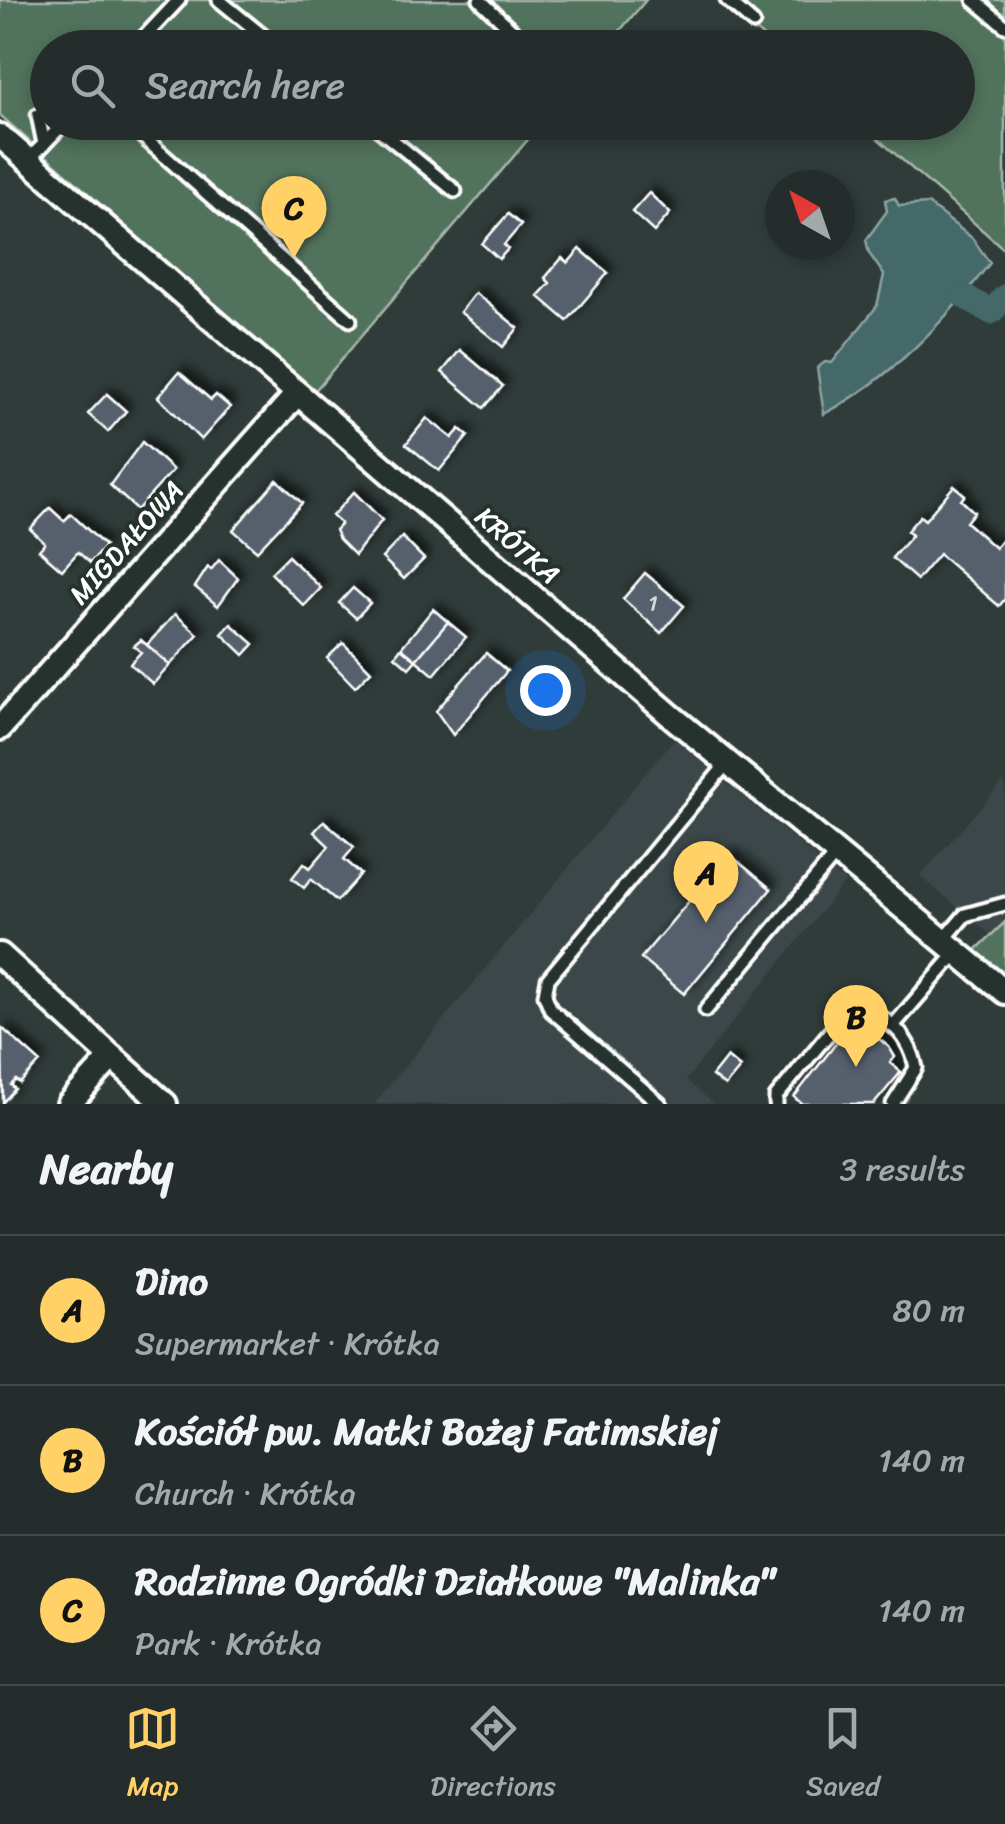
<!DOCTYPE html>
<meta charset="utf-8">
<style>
:root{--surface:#242d2c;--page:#2c3534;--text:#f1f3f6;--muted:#a3a8a9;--line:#414948;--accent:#ffd166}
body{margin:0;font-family:Sriracha,sans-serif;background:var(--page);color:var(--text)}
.compass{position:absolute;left:765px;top:170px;width:90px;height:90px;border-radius:50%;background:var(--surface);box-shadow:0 5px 15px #0003;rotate:320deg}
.you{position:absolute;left:545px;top:690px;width:35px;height:35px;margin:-25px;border:8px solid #fff;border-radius:50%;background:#1a73e8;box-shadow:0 0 0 15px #1a73e833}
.badge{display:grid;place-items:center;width:65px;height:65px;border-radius:50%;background:var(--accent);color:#111;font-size:32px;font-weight:700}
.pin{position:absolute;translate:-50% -82px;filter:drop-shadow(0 2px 5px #0008)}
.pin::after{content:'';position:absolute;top:52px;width:35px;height:30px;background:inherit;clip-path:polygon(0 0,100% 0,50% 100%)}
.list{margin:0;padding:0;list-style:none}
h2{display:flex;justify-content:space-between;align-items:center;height:130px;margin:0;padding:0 40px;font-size:42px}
h2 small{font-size:32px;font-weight:400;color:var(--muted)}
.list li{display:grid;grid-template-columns:65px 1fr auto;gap:30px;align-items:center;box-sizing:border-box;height:150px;padding:0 40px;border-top:2px solid var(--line)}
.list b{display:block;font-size:38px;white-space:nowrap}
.list p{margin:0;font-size:32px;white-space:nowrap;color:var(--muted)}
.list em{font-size:32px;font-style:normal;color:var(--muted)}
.icon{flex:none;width:55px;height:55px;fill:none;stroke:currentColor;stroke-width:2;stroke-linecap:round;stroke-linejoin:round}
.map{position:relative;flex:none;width:1005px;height:1104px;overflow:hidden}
.search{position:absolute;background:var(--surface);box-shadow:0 5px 15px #0003;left:30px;right:30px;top:30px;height:110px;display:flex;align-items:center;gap:25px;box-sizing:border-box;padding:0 35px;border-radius:55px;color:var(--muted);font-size:38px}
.sheet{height:580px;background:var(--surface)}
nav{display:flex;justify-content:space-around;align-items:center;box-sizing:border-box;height:140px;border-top:2px solid var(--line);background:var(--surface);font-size:28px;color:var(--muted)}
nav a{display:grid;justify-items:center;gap:5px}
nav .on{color:var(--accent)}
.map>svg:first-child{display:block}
.built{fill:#3b4749}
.green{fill:#51725b;stroke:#a8b8ad;stroke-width:2.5}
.water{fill:#446868;stroke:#8fa4a4;stroke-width:2.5}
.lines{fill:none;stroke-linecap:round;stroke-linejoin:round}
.canal{stroke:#446868;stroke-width:25}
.building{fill:#56606d;stroke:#fff;stroke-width:2.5;filter:url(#shadow)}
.service-casing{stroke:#fff;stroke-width:19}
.minor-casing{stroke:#fff;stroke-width:30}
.service{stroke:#26332d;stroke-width:11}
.minor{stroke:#26332d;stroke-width:22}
.labels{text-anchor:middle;stroke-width:8;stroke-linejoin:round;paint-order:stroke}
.number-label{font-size:22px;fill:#d5d7da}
.street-label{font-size:28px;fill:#fff;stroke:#26332d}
</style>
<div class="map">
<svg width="1005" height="1104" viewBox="0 0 1005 1104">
<defs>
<filter id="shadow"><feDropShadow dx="6" dy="-6" stdDeviation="5" flood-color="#0009"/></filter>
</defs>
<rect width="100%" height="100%" fill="#303c3a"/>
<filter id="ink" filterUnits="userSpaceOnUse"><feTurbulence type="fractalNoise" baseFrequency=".01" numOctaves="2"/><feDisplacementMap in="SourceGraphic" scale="20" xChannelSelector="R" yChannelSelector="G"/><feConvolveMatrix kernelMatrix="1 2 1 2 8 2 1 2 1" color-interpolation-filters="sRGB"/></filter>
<g filter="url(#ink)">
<!-- built -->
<g class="built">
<polygon points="674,739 845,882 686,1080 714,1104 374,1104"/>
<polygon points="1005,780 1005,947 920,876"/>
</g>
<!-- green -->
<g class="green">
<polygon points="0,0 646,0 606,47 48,48 48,122 542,123 313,393 0,115"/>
<polygon points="721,0 1005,0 1005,250 860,123 958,122 958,48 775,47"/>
<polygon points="1005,922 1005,974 975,951"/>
</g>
<!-- water -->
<path class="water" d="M 895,198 L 899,206 L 928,204 L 972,238 L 990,263 C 944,322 891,379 824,414 L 817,368 L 825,362 L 832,363 L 877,306 L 884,275 L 869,253 L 866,240 L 887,211 L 885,200 Z"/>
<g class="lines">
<!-- canal -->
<polyline class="canal" points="964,296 991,312 1005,297"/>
</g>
<!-- building -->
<g class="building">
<polygon points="649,193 670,213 654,232 632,212"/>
<polygon points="508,214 521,225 504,245 508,249 499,259 482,244"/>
<polygon points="580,249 608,273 567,321 538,296 550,283 545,278 562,258 568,263"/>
<polygon points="475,293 518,328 503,347 460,312"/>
<polygon points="460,350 503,386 484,408 442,372"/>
<polygon points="179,372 211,400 216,395 230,407 201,440 158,397"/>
<polygon points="107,394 126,411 108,432 88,414"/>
<polygon points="427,418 452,438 460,429 468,436 439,471 406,444"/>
<polygon points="142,442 173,470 137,510 110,485"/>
<polygon points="277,480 302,503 257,551 233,530"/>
<polygon points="954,486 965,495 961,500 974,512 966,522 995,548 1002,540 1005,544 1005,599 999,606 939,554 917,580 892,558 912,535 907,531 920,516 925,520"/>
<polygon points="354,492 382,520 355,555 339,539 335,530 341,524 332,516"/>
<polygon points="50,508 64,521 71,514 105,546 90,563 78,552 62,570 39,550 45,543 30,529"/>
<polygon points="402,537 424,559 404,579 382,558"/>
<polygon points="288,556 321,588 304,606 271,573"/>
<polygon points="219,560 238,578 218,606 195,587 208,567 211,570"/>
<polygon points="645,573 684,606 661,633 623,599"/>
<polygon points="353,588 370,603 356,618 339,603"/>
<polygon points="433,609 448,622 416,660 401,648"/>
<polygon points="175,614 198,634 170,665 147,645"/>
<polygon points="448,622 466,637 434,675 416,660"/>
<polygon points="231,624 254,644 244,655 222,634"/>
<polygon points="141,640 170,665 153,684 130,664 141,652 134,646"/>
<polygon points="343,643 371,671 355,687 327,658"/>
<polygon points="401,648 416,660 409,668 395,656"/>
<polygon points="486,653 507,671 453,735 436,711"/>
<polygon points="324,821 354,847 344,859 361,874 337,901 311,879 304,888 292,878 304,863 310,868 329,846 314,832"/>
<polygon points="729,854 771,889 684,994 641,958"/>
<polygon points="2,1028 40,1062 20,1083 16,1080 11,1085 15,1089 3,1102"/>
<polygon points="848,1028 859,1037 864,1031 874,1035 889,1047 895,1057 890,1063 901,1072 874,1104 802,1104 794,1097"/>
<polygon points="727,1057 740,1068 725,1086 712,1076"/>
</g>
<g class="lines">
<defs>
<g id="service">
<polyline points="219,0 278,48"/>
<polyline points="480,0 531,48"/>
<polyline points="727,0 753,23"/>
<polyline points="974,0 1005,26"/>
<polyline points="134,48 179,0"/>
<polyline points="126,122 350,320"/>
<polyline points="370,122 455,191"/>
<polyline points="44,144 65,122"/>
<polyline points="28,160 44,144 38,115"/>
<polyline points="943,941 965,915 1005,904"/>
<polyline points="706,1010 837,853"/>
<polyline points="893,1026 957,952"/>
<polyline points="660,1104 551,1010 545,995 548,979 728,762"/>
<path d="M 776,1104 L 776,1097 L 844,1015 C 880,1003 910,1034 916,1068 L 893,1104"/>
</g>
<g id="minor">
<polyline points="0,136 670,715 1005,992"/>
<polyline points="0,728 296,395"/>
<polyline points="0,955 112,1057 69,1104"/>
<polyline points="112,1057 165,1104"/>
</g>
</defs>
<!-- service casing -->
<use href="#service" class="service-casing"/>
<!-- minor casing -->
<use href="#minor" class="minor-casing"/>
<!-- service -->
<use href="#service" class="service"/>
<!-- minor -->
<use href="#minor" class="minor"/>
</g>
</g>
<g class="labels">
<!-- number labels -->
<g class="number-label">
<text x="653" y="611">1</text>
</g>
<!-- street labels -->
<g class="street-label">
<text transform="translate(126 542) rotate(-48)" y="10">MIGDAŁOWA</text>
<text transform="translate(518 545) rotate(41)" y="10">KRÓTKA</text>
</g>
</g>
</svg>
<svg class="compass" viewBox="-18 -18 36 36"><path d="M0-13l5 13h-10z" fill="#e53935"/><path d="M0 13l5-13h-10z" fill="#a3a8a9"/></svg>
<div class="you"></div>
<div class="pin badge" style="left:706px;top:923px">A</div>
<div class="pin badge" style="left:856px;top:1067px">B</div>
<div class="pin badge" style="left:294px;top:258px">C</div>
<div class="search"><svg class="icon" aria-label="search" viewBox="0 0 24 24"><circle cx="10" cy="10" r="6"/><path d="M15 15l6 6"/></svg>Search here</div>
</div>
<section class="sheet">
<h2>Nearby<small>3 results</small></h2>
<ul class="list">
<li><span class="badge">A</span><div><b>Dino</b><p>Supermarket · Krótka</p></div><em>80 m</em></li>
<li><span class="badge">B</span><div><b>Kościół pw. Matki Bożej Fatimskiej</b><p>Church · Krótka</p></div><em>140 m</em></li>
<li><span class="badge">C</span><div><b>Rodzinne Ogródki Działkowe &quot;Malinka&quot;</b><p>Park · Krótka</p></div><em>140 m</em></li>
</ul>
</section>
<nav>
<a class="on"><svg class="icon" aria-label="map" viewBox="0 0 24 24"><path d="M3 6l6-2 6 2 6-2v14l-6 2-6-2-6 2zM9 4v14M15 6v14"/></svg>Map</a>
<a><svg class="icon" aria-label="directions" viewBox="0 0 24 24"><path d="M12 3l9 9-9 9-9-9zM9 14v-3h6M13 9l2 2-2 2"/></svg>Directions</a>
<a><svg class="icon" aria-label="saved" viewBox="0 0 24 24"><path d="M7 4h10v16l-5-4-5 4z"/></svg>Saved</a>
</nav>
